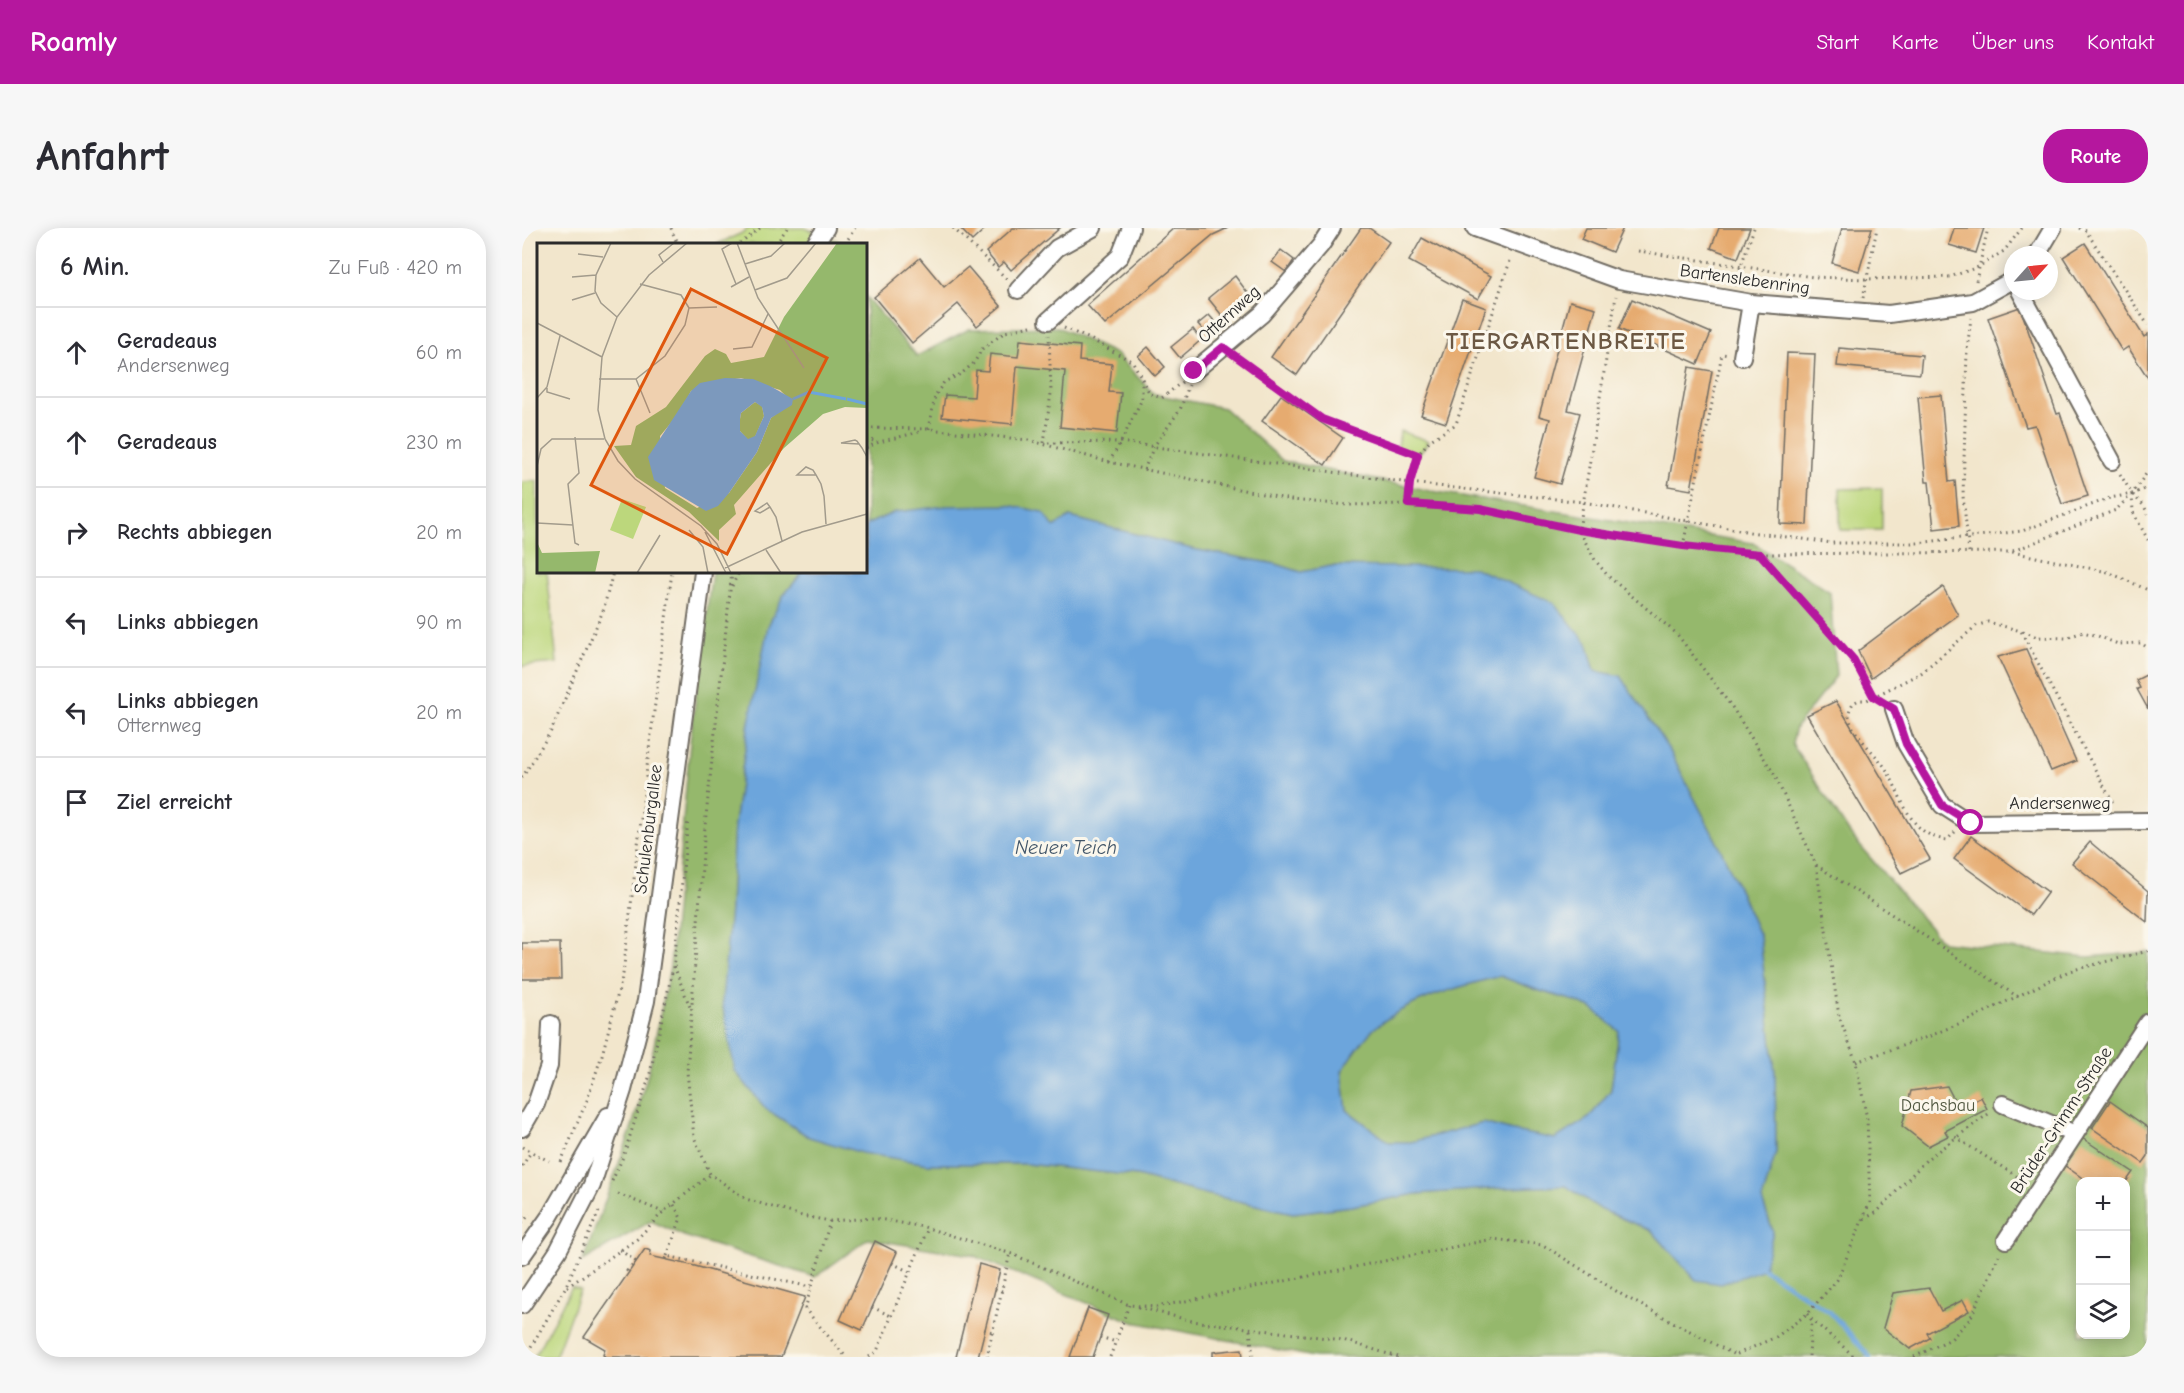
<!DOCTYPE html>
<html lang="de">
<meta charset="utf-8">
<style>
:root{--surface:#fff;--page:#f7f7f7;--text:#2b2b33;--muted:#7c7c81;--line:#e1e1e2;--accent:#b5179e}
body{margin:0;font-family:"Comic Neue",sans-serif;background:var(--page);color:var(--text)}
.controls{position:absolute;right:18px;bottom:18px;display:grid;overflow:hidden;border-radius:12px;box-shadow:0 3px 15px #0003}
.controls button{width:54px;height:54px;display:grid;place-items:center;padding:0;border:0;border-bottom:2px solid var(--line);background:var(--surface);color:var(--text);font:30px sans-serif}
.compass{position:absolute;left:1482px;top:18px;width:54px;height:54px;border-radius:50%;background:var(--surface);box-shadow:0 3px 15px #0003;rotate:63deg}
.stop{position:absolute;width:18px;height:18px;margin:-14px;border:4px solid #b5179e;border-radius:50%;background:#fff}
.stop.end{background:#b5179e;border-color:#fff;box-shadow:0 2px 6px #0008}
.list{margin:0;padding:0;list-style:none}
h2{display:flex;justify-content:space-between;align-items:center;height:78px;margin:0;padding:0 24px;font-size:26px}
h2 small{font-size:20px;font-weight:400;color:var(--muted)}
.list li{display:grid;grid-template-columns:39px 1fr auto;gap:18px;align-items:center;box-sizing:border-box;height:90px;padding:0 24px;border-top:2px solid var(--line)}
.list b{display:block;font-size:22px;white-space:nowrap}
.list p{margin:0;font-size:20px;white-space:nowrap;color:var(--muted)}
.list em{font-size:20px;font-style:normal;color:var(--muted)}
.icon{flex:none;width:33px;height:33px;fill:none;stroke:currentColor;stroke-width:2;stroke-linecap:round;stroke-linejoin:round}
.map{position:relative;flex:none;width:1626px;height:1129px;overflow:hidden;border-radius:24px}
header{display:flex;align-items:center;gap:36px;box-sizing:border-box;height:84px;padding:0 30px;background:var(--accent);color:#fff}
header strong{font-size:28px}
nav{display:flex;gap:33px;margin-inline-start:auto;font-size:21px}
.intro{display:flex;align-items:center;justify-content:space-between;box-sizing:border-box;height:144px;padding:0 36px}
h1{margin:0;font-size:42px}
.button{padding:15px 27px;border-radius:24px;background:var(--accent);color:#fff;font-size:21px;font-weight:700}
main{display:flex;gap:36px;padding:0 36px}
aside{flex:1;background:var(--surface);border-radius:24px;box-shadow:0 3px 15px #0003}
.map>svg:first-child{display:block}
.green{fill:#bcd77c;stroke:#748154;stroke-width:1.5}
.forest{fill:#95b86c;stroke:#60724c;stroke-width:1.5;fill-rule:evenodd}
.water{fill:#6ca5dc;stroke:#4c6884;stroke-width:1.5;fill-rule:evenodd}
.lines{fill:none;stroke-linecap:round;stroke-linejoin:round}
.stream{stroke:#6ca5dc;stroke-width:4.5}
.building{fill:#e6ab70}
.minor-casing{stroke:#716c63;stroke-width:20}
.path{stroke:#716c63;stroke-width:3;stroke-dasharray:1.5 4.5;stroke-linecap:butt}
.minor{stroke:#fff;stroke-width:16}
.route{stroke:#b5179e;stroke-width:8}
.labels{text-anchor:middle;stroke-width:6;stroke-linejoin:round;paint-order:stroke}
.street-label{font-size:18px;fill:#2b2b2b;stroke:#fbf7ec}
.park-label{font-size:18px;fill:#4f563f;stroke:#fbf7ec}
.water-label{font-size:20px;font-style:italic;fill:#425669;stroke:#fbf7ec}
.district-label{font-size:24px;font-weight:bold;letter-spacing:1.5px;fill:#6c5843;stroke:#fbf7ec}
.inset-river{fill:none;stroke:#6ca5dc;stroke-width:3}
.inset-road{fill:none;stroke:#a29b8c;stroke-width:1.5}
.view{fill:#df570e;fill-opacity:0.15;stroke:#df570e;stroke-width:3}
.inset-edge{fill:none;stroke:#2b2b2b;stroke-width:3}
</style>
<header>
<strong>Roamly</strong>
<nav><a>Start</a><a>Karte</a><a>Über uns</a><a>Kontakt</a></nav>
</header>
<div class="intro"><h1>Anfahrt</h1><a class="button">Route</a></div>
<main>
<aside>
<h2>6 Min.<small>Zu Fuß · 420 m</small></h2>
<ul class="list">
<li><svg class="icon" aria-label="ahead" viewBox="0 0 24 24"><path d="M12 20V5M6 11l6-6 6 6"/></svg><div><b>Geradeaus</b><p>Andersenweg</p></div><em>60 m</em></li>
<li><svg class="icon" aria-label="ahead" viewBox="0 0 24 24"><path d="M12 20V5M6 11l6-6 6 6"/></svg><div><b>Geradeaus</b></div><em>230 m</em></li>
<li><svg class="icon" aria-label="right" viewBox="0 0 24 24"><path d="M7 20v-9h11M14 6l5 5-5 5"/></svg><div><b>Rechts abbiegen</b></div><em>20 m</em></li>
<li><svg class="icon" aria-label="left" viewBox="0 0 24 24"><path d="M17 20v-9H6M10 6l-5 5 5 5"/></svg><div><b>Links abbiegen</b></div><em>90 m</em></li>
<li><svg class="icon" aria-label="left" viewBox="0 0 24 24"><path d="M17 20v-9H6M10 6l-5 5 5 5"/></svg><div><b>Links abbiegen</b><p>Otternweg</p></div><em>20 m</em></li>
<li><svg class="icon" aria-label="arrive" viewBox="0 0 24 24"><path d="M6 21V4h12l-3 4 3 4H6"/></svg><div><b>Ziel erreicht</b></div></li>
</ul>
</aside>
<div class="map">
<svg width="1626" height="1129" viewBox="0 0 1626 1129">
<rect width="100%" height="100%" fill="#fbf7ec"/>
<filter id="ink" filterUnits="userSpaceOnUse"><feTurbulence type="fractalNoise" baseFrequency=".0167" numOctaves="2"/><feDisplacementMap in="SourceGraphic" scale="12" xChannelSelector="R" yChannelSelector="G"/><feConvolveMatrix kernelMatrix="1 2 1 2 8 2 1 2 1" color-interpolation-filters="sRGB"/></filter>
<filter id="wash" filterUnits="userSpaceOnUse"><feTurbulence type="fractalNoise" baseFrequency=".008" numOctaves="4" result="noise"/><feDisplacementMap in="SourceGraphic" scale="24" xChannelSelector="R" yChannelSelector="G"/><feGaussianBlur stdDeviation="1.35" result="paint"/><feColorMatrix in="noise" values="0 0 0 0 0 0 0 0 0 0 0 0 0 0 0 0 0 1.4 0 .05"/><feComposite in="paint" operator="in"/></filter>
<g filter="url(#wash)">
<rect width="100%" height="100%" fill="#f2e6cc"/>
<!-- green -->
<g class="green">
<polygon points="227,0 283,0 324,16 195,16 218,6"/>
<polygon points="878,203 907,213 896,227 876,220"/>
<polygon points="15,253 16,344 25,344 35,435 0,438 0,254"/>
<polygon points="1360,260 1360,302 1318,302 1318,261"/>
<polygon points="50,1059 58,1062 33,1129 12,1129"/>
</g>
<!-- forest -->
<g class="forest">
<path d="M 344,69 L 395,128 L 447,101 L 536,99 L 594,126 L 632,166 L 702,180 L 761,233 L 909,263 L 1231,315 L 1308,364 L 1314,448 L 1274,499 L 1270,516 L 1328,606 L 1420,714 L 1566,729 L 1626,724 L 1626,1129 L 793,1129 L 611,1094 L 450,1027 L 346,1011 L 293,1049 L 162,1008 L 129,993 L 61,1033 L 108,905 L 127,842 L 148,739 L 168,514 L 190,344 L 281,344 L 261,368 L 227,494 L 212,597 L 208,681 L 213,843 L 244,881 L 287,909 L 406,936 L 505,936 L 615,948 L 679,965 L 771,985 L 830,978 L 894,966 L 980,960 L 1044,958 L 1080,982 L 1130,1003 L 1174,1052 L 1251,1004 L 1240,972 L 1254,924 L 1253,845 L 1238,709 L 1203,630 L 1149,525 L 1073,443 L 1065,415 L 852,339 L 809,338 L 779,344 L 754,336 L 670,321 L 548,289 L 532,299 L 373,284 L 344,297 ZM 1558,954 L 1604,954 L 1604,1106 L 1558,1106 Z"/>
<path d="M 978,748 L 1018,763 L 1053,773 L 1071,781 L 1097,803 L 1089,862 L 1067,890 L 1033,911 L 991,903 L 961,895 L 889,914 L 867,914 L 825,882 L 820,843 C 830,829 841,810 854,799 C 888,771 936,759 978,748 Z"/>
</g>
<!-- water -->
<path class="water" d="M 486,277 L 521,284 L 532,299 L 548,289 L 670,321 L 754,336 L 779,344 L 809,338 L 953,340 L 1032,375 L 1065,415 L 1073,443 L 1099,448 L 1149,525 L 1203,630 L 1238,709 L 1253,845 L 1254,924 L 1240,972 L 1251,1004 L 1242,1041 L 1199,1056 L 1174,1052 L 1130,1003 L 1080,982 L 1044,958 L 980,960 L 894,966 L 830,978 L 771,985 L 679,965 L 615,948 L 505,936 L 406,936 L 340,925 L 287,909 L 244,881 L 213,843 L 200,774 L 208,681 L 212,597 L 227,494 L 246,398 L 261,368 L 281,344 L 344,344 L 344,297 L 373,284 L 424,278 ZM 978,748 L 1018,763 L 1053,773 L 1071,781 L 1097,803 L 1089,862 L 1067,890 L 1033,911 L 991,903 L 961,895 L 889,914 L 867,914 L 825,882 L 820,843 C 830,829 841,810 854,799 C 888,771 936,759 978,748 Z"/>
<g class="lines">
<!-- stream -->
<polyline class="stream" points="1242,1041 1308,1084 1348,1129"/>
</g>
<g id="blocks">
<!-- building -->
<g class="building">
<polygon points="438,0 464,0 450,13"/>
<polygon points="491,0 538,0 489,42 482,34 476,39 464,24"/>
<polygon points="652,0 706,0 691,7 583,97 565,77"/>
<polygon points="839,0 847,0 867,14 775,147 749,129"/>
<polygon points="1064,0 1101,0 1090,24 1059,11"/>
<polygon points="1197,0 1228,0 1216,30 1189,20"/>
<polygon points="1320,0 1350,0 1337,43 1310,35"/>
<polygon points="1432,0 1462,0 1454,25 1427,17"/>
<polygon points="900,10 969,48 956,71 887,33"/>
<polygon points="1563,15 1622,109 1626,106 1626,150 1606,119 1600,123 1541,29"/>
<polygon points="759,22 772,32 764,44 750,34"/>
<polygon points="398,30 422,59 446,39 479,78 455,98 436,76 390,115 352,69"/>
<polygon points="713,48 729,69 702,90 686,70"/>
<polygon points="940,71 964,80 924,195 899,187"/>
<polygon points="1110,71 1189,105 1176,136 1097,101"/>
<polygon points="1048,73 1074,80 1046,182 1058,185 1038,256 1012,249 1028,191 1017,188"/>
<polygon points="1498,79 1535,186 1538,185 1566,268 1540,276 1513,197 1504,199 1466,90"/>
<polygon points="687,87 696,97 685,106 676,96"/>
<polygon points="671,101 679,112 658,130 649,119"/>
<polygon points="498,112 558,118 557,133 590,136 587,164 599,165 595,205 538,199 543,143 495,138 490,196 420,189 423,167 452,169 454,142 466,143 468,126 496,129"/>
<polygon points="626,119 643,139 633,148 616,128"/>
<polygon points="1317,120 1400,127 1398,146 1315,138"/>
<polygon points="1265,125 1293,126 1285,297 1258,296"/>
<polygon points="1167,139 1190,143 1169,262 1146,258"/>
<polygon points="759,167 821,210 803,237 740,193"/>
<polygon points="1419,167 1427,254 1433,253 1437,298 1412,301 1407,254 1404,254 1396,169"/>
<polygon points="1421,359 1436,387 1349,450 1336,423"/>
<polygon points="1504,421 1554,533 1529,543 1476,429"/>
<polygon points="1626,446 1626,481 1615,461 1618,460 1614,452"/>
<polygon points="1314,473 1408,631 1379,645 1285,487"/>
<polygon points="1449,608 1526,664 1509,687 1432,631"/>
<polygon points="1568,614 1626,663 1625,694 1550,635"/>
<polygon points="0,715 38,715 39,751 0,751"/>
<polygon points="1425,858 1437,881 1459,869 1465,881 1423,903 1426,908 1406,918 1380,898 1389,863"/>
<polygon points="1588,873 1626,900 1626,928 1621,935 1570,900"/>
<polygon points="1560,910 1611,944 1604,954 1566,954 1542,937"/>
<polygon points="353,1013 375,1024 340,1102 318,1092"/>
<polygon points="123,1021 129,1023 128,1028 173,1038 283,1069 259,1129 84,1129 81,1127 83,1121 62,1109"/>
<polygon points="457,1036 478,1042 456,1129 434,1129"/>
<polygon points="1407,1060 1419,1083 1441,1072 1447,1083 1405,1105 1408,1110 1388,1121 1361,1100 1371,1065"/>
<polygon points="566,1080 586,1087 571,1129 548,1129"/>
<polygon points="720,1121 721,1129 691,1129 691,1124"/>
</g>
</g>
</g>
<g filter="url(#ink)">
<use href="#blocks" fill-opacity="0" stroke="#716c63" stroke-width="1.5"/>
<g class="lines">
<defs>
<g id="minor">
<polyline points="953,0 1097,52 1229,75 1367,86 1451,74 1491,52"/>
<polyline points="293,16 304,0"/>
<polyline points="1515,27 1531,0"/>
<polyline points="496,62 535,20 571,0"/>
<polyline points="1498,63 1590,233"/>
<polyline points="526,93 598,28 609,0"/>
<polyline points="1220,129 1229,75"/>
<polyline points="672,143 740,86 799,17 810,0"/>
<polyline points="1372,481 1384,516 1420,577 1448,595 1626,593"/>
<polyline points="1481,876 1553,906"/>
<polyline points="0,900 14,876 27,838 29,796"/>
<polyline points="1484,1012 1626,794"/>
<polyline points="0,1028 28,988 86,888"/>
<polyline points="0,1077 36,1023 70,957 101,862 124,773 181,344"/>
</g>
</defs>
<!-- minor casing -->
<use href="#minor" class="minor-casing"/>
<!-- path -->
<g class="path">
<polyline points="149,0 155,16"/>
<polyline points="431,0 485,51"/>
<polyline points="1557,0 1564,3 1626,97"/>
<polyline points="154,11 159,16"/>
<polyline points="218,16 238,0"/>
<polyline points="254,16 265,0"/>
<polyline points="323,16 333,0"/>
<polyline points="1116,23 1291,49 1344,51 1428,49 1456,39 1482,23 1500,0"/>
<polyline points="1454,53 1466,0"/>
<polyline points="1212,58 1232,0"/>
<polyline points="1341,70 1355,0"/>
<polyline points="542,100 568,111 611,134 628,166 640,170 660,154"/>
<polyline points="713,127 800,191 896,227"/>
<polyline points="344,200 407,201 506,212 587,234 769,272 826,277 887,276 958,281 1057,302 1161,318 1238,326 1490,324 1586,344 1626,362"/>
<polyline points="407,201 413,168 422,154 439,146 452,135 460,121 483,104 513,97"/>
<polyline points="344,211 356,214"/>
<polyline points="522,215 529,165 527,107"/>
<polyline points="526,215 599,214 888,255 1061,274 1228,304 1310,315 1395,315 1500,303 1588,270 1610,266 1626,260"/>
<polyline points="344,220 357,214 401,203"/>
<polyline points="587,234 599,214 620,171 620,151"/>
<polyline points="622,242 632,218 658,182 667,157"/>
<polyline points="1598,246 1610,266 1611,284 1626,312"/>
<polyline points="1611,267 1622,278 1626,286"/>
<polyline points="887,276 888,255 896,227 907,213 934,196 989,30"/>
<polyline points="1161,318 1200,126 1206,127"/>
<polyline points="1491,323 1594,282 1610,266 1626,243"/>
<polyline points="1447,324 1441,268 1445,122 1449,90"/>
<polyline points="1238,326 1332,432 1351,468 1360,474"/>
<polyline points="210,344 183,598 165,844 172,909 188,946 224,971 280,988 308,993 351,990 402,999 490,1026 607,1077 634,1079 971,1011 1021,1017 1102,1068 1213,1127 1254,1109 1285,1086 1315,1052 1348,974 1345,891 1334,834 1317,788 1294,637 1252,546 1210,479 1155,406 1086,348 1073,332 1057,302 1094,68"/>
<polyline points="210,358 217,344"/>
<polyline points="1501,403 1515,409 1544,410 1561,404 1576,408 1596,416 1619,415 1626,420"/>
<polyline points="0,550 29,503 81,383 91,344"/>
<path d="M 1433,604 L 1425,612 C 1385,607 1381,568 1364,541 C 1355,526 1329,506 1327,488 C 1326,484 1329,479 1331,475 L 1337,472 L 1345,472 L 1399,445 L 1454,398 L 1466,394 L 1499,403 L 1592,577"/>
<polyline points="1294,637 1496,769"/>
<polyline points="152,738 168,779"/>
<polyline points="1334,834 1408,808 1457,787 1547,743 1626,723"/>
<polyline points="1433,909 1502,953"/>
<polyline points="0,919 27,933"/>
<polyline points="39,934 65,872 80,827 101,746 127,522 150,344"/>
<polyline points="0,938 9,924"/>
<polyline points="90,953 101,929 127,850 152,735 166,592"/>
<polyline points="96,966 141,984"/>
<polyline points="1342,991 1355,984 1405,931 1469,884"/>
<polyline points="308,993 283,1081 324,1129"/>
<polyline points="0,995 8,986"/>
<polyline points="98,1022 113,1033 105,1043 107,1044"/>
<polyline points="145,1028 159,990 151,975"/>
<polyline points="144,1031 145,1028 289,1059"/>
<polyline points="370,1035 388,1044"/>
<polyline points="45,1059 115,1011 141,984 188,947"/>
<polyline points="473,1061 480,1063"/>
<polyline points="350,1079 369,1088"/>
<polyline points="616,1079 670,1093 821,1112 876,1129"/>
<polyline points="1285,1086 1289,1091 1287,1129"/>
<polyline points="1289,1091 1333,1129"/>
<polyline points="462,1102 471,1104"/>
<polyline points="728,1102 731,1129"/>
<polyline points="578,1109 594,1114"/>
<polyline points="3,1129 43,1060 78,981"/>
<polyline points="82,1129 83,1128"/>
<polyline points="347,1129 355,1123 406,1000"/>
<polyline points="465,1129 488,1025"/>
<polyline points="588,1129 607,1077"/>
<polyline points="1392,1129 1429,1111 1448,1091 1477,1027"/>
</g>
<!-- minor -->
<use href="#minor" class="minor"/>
</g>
</g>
<g class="lines" filter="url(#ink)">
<!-- route -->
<polyline class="route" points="672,143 701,119 800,191 896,227 888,255 886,276 958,281 1057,302 1161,318 1238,326 1332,432 1351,468 1372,481 1384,516 1420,577 1449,595"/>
</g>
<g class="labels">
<!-- street labels -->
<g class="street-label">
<text transform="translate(1223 51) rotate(8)" y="6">Bartenslebenring</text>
<text transform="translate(707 86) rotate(-42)" y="6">Otternweg</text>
<text x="1538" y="581">Andersenweg</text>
<text transform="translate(126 601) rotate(-83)" y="6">Schulenburgallee</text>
<text transform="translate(1539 892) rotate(-57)" y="6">Brüder-Grimm-Straße</text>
</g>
<!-- park labels -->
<g class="park-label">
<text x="1416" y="883">Dachsbau</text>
</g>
<!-- water labels -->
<g class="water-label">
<text x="544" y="626">Neuer Teich</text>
</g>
<!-- district labels -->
<g class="district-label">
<text x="1044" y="121">TIERGARTENBREITE</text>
</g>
</g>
<!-- overview -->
<g transform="translate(15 15)">
<rect width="330" height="330" fill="#f2e6cc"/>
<path d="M 85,256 L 109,264 L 96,296 L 73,287 Z" fill="#bcd77c"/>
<path d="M 300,0 L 330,0 L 330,165 L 308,164 L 286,171 L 247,205 L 197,262 L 199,271 L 182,287 L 182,298 L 152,269 L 99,234 L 77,203 L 94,202 L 99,183 L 129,164 L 168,113 L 178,106 L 189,111 L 194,120 L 227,114 L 247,74 ZM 204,135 L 243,147 L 248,152 L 244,167 L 234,175 L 220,209 L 192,250 L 160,265 L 128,245 L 123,193 L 143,169 L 154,148 L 173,140 ZM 218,159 L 225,163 L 227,173 L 218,194 L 211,197 L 203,188 L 203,176 L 204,170 ZM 0,299 L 5,310 L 63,308 L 58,330 L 0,330 Z" fill="#95b86c" fill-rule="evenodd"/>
<path d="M 188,135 L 216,136 L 233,143 L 256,156 L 255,162 L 234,175 L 220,209 L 192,250 L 181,263 L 169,268 L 117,237 L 111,214 L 154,148 L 163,140 ZM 218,159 L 225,164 L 227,173 L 218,193 L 211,196 L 203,188 L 203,176 L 204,170 Z" fill="#6ca5dc" fill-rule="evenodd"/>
<path class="inset-river" d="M 256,156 L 272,149 L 309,156M 310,156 L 330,161"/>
<path class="inset-road" d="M 74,0 L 59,32 L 58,48 L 64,60 L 80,74M 150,0 L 112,32 L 80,74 L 65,114 L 61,167 L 68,196 L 81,218 L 98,236 L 164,283 L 180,301 L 194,330M 195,0 L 185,6 L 199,41M 200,0 L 221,55 L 267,125M 41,11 L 66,14M 126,19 L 122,12 L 137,0M 208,21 L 234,13 L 248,0M 35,34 L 59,32M 194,44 L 212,34M 218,47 L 250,35 L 279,0M 35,57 L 58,50M 152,65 L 180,64M 0,80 L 65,114M 196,106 L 215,104 L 231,71M 62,136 L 99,136 L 128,113 L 148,82 L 152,65 L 144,52 L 103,41M 99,136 L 113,170M 10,145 L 10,149 L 33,156M 0,155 L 10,144 L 23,93M 38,194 L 42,230 L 31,241 L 38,300 L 42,302M 322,201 L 304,200 L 318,197 L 320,198 L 325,205 L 330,214M 0,223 L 4,206 L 15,196 L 67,196M 279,232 L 260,232 L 269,224 L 276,227 L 279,232 L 284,241 L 287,253 L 289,281M 233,264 L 223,270 L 218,268 L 230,260 L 233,264 L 239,274 L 245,298M 0,280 L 36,282M 152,287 L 166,304 L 171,330M 168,289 L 189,330M 229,307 L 244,330M 188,325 L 265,289 L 330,271M 100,330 L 123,292"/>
<path class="view" d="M 154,46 L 290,115 L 190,311 L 54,242 Z"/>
<rect width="330" height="330" class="inset-edge"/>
</g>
</svg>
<div class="controls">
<button>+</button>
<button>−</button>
<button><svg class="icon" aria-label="layers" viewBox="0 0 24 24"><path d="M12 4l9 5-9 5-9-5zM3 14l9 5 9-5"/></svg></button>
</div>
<svg class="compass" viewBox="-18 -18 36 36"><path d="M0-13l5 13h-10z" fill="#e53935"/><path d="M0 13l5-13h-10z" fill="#7c7c81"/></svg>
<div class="stop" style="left:1449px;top:595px"></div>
<div class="stop end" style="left:672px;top:143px"></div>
</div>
</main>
